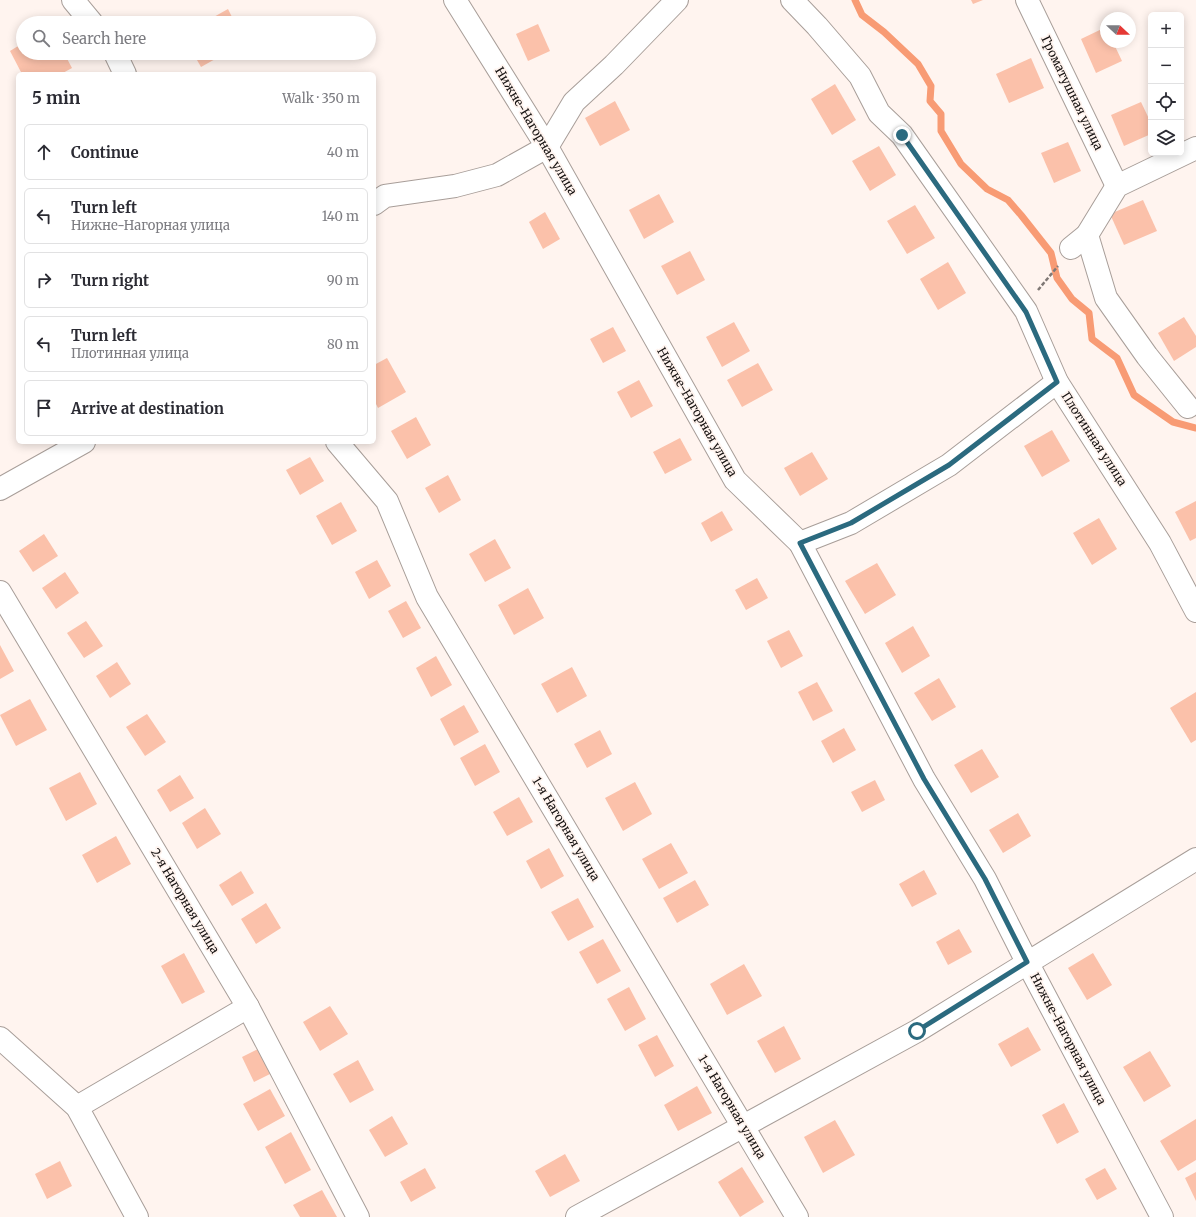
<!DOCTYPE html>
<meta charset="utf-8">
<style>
:root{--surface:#fff;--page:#f2f2f3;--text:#2b2b33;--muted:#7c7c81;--line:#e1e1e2}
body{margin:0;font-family:Merriweather,serif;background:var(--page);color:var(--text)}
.controls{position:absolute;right:12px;top:12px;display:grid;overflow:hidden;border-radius:6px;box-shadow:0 2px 10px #0003}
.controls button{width:36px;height:36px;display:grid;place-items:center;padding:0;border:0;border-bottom:1px solid var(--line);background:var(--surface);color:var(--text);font:20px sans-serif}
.compass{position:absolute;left:1100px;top:12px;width:36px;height:36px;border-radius:50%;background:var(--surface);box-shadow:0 2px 10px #0003;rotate:112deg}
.stop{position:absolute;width:12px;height:12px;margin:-9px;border:3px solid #2b6a7f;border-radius:50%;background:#fff}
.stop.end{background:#2b6a7f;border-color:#fff;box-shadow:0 1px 4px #0008}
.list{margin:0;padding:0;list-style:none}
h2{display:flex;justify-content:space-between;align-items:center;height:52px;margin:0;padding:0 16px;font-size:17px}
h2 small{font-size:13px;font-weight:400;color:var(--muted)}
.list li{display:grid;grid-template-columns:26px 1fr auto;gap:12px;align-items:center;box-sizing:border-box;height:56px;margin:0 8px 8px;padding:0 8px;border:1px solid var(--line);border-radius:6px}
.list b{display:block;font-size:15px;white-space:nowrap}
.list p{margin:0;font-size:13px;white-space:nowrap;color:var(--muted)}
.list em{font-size:13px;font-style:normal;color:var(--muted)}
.icon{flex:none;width:22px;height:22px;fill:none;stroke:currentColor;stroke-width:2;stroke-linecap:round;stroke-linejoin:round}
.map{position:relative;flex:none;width:1196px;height:1217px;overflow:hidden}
.search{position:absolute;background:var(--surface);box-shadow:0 2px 10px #0003;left:16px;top:16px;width:360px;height:44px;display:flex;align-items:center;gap:10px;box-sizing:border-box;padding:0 14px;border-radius:22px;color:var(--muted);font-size:15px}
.panel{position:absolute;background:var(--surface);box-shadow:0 2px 10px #0003;left:16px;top:72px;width:360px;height:372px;border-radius:6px}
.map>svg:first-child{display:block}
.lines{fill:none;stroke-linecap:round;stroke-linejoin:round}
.stream{stroke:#f89b74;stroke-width:7}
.building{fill:#fbc1aa}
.minor-casing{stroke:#a89e99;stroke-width:24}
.path{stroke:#7f7875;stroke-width:2.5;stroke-dasharray:4 2;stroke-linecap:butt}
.minor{stroke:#fff;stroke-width:22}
.route{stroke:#2b6a7f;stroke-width:5}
.labels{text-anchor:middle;stroke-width:3.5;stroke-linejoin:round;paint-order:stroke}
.street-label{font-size:12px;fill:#151110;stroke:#fff4ef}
</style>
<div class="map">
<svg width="1196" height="1217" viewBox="0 0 1196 1217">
<rect width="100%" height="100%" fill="#fff4ef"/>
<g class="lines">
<!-- stream -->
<polyline class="stream" points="855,0 862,15 884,32 918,64 931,86 930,101 941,114 941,131 961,164 987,189 1008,200 1021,215 1051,253 1057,278 1072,299 1089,313 1092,339 1117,358 1134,395 1173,422 1196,428"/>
</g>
<!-- building -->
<g class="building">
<polygon points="971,0 983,0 973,4"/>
<polygon points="228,9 235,23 203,23"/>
<polygon points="538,24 550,51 528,61 516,34"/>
<polygon points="1106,27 1106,42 1113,42 1122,61 1096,73 1081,39"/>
<polygon points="23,43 23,53 64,53 72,68 61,74 22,74 10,51"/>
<polygon points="193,53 226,53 201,67"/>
<polygon points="1031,58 1044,88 1009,103 996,74"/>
<polygon points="835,84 856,120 832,135 811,99"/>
<polygon points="615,101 630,130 600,146 585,118"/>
<polygon points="1141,102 1151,123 1151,134 1124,146 1111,115"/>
<polygon points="1068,142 1081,171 1054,183 1041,153"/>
<polygon points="879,146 896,175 870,191 852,161"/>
<polygon points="659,194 674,222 644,239 629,210"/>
<polygon points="1143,200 1157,231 1124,245 1110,214"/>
<polygon points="915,205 935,238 907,254 887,221"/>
<polygon points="545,212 560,239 543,249 529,222"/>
<polygon points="690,251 705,280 677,295 661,266"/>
<polygon points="948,262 966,293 938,310 920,279"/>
<polygon points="1184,317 1196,336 1196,347 1174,361 1158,333"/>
<polygon points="734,322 750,351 722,367 706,337"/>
<polygon points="613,327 626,351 603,363 590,339"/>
<polygon points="387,358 406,392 378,408 374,400 374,365"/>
<polygon points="758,363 773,390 742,407 727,380"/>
<polygon points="639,380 653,406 631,418 617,392"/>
<polygon points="416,417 431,445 407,459 391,431"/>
<polygon points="1052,430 1070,461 1042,477 1024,446"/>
<polygon points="680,438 692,460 665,474 653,452"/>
<polygon points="812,452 828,479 800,496 784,468"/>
<polygon points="310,457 324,481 300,495 286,470"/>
<polygon points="448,475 461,500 439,513 425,488"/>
<polygon points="1196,501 1196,538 1190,541 1175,512"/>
<polygon points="341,502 357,531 332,545 316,516"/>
<polygon points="722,511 733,530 711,542 701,523"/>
<polygon points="1099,518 1117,549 1092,565 1073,533"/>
<polygon points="44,534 58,556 33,572 19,551"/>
<polygon points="495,539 511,568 485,582 469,554"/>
<polygon points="377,560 391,586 369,599 355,572"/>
<polygon points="877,563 896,595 865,614 845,581"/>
<polygon points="65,572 79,593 56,609 42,588"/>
<polygon points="757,578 768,598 746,610 735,590"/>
<polygon points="528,588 544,618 514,635 498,605"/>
<polygon points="406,601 421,628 403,638 388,611"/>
<polygon points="86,621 103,646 84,658 67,633"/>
<polygon points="913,626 930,656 902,673 885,643"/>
<polygon points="789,630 803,656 781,668 767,641"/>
<polygon points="0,645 14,671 0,679"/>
<polygon points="436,656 452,685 431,697 416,668"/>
<polygon points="117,662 131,684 110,698 96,676"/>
<polygon points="572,667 587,696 557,713 541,684"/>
<polygon points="939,678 956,707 932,721 914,693"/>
<polygon points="817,682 833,711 813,721 798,692"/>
<polygon points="1196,692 1196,740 1191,743 1170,708"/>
<polygon points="30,699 47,730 16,746 0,715"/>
<polygon points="464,705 479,732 454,746 440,719"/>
<polygon points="147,714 166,742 145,756 126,727"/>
<polygon points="844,728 856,750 833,763 821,741"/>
<polygon points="600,730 612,754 587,768 574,744"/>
<polygon points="485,744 500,772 475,786 460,758"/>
<polygon points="982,749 999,777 971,793 954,765"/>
<polygon points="80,772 97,804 66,821 49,788"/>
<polygon points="180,775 194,798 170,812 157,790"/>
<polygon points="875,780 885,800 862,812 851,792"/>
<polygon points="635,782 652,814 623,831 605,798"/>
<polygon points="519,797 533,822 507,836 493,812"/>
<polygon points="205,808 221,834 197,849 182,823"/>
<polygon points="1018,813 1031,836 1003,853 989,830"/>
<polygon points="116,836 131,864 97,883 82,855"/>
<polygon points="671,843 688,873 659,889 642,859"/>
<polygon points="549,848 564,876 541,889 526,861"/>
<polygon points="924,870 937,894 912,907 899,884"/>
<polygon points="241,871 254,893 232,906 219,885"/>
<polygon points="695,880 709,905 677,923 663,898"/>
<polygon points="578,898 594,927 568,941 551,912"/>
<polygon points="266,903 281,928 256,944 241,919"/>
<polygon points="959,929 972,952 948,965 936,942"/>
<polygon points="603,939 621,971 597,984 579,952"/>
<polygon points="184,953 205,992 182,1004 161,966"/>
<polygon points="1093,953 1112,985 1087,1000 1068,968"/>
<polygon points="744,964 762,996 727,1015 710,984"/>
<polygon points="629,987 646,1019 625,1031 607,999"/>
<polygon points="330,1006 348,1034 320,1051 303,1022"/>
<polygon points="784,1026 801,1059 775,1073 757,1041"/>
<polygon points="1028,1027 1041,1050 1011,1067 998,1044"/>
<polygon points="657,1035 674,1066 655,1077 638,1045"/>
<polygon points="258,1049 270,1074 254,1082 242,1057"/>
<polygon points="1150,1051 1171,1086 1144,1102 1123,1067"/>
<polygon points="358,1060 374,1090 350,1103 333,1074"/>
<polygon points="697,1086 712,1113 678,1131 664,1105"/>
<polygon points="270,1089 285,1116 258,1131 243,1104"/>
<polygon points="1064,1103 1079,1132 1057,1144 1042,1115"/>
<polygon points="392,1116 408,1144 385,1157 369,1130"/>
<polygon points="1196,1119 1196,1160 1178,1171 1160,1141"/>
<polygon points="835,1120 855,1155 823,1173 804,1137"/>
<polygon points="291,1132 311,1170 285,1184 265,1147"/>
<polygon points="565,1154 580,1181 550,1197 535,1171"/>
<polygon points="60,1161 72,1186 47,1199 35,1174"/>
<polygon points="742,1167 764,1202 740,1217 718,1182"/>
<polygon points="425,1168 436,1188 411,1202 400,1182"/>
<polygon points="1105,1168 1117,1189 1097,1200 1085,1179"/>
<polygon points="1196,1172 1196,1201 1185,1178"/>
<polygon points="322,1190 337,1217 300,1217 293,1205"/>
</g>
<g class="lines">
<defs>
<g id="minor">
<polyline points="73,0 92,23"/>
<polyline points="455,0 547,147 735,480 800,543 924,779 985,879 1027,962 1162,1217"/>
<polyline points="792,0 817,26 860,76 879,113 902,135 1026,311 1057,382 1160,543 1196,611"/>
<polyline points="1027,0 1117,186"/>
<polyline points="115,53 125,74"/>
<polyline points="374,204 385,196 455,186 497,175 547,147 574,102 614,65 677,0"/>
<polyline points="1087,235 1106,298 1147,356 1188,407"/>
<polyline points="1071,248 1087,235 1117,186 1196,148"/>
<polyline points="337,442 387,501 427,597 797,1217"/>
<polyline points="0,489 84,442"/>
<polyline points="800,543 851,523 949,465 1057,382"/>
<polyline points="0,592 248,1007 358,1217"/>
<polyline points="0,1038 77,1107 137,1217"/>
<polyline points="77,1107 248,1007"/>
<polyline points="577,1217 917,1031 1196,859"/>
</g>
</defs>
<!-- minor casing -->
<use href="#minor" class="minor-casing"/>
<!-- path -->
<polyline class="path" points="1038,290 1058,266"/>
<!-- minor -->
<use href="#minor" class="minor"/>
</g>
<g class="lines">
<!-- route -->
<polyline class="route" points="902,135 1026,312 1057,382 949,465 851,523 800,543 924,779 985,879 1027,962 917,1031"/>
</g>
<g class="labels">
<!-- street labels -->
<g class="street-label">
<text transform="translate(1072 93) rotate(64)" y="4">Громатушная улица</text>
<text transform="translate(536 131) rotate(59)" y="4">Нижне-Нагорная улица</text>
<text transform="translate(697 412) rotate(60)" y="4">Нижне-Нагорная улица</text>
<text transform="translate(1094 439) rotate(57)" y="4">Плотинная улица</text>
<text transform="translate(566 829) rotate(59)" y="4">1-я Нагорная улица</text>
<text transform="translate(185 901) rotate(59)" y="4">2-я Нагорная улица</text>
<text transform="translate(1068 1039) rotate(62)" y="4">Нижне-Нагорная улица</text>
<text transform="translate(732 1107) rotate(59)" y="4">1-я Нагорная улица</text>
</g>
</g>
</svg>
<div class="controls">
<button>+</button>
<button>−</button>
<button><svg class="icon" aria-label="locate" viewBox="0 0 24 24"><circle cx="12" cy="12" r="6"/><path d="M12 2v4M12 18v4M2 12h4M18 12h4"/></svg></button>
<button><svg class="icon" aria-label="layers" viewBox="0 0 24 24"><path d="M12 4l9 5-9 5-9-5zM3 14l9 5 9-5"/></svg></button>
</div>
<svg class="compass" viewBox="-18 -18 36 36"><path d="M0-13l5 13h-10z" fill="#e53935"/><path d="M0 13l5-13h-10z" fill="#7c7c81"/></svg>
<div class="stop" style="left:917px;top:1031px"></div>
<div class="stop end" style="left:902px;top:135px"></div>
<div class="search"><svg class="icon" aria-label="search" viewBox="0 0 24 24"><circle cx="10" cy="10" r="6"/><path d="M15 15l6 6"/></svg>Search here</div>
<section class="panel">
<h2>5 min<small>Walk · 350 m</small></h2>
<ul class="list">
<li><svg class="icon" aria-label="ahead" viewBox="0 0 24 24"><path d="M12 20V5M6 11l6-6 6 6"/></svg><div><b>Continue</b></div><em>40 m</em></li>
<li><svg class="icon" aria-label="left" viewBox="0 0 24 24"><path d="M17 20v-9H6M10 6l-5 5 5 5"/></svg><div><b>Turn left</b><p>Нижне-Нагорная улица</p></div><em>140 m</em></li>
<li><svg class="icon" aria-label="right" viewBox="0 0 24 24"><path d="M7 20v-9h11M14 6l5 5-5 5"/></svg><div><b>Turn right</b></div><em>90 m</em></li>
<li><svg class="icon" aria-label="left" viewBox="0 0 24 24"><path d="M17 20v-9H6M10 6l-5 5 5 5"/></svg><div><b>Turn left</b><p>Плотинная улица</p></div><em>80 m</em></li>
<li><svg class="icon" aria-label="arrive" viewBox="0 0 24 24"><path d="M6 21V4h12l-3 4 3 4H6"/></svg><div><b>Arrive at destination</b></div></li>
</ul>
</section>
</div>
